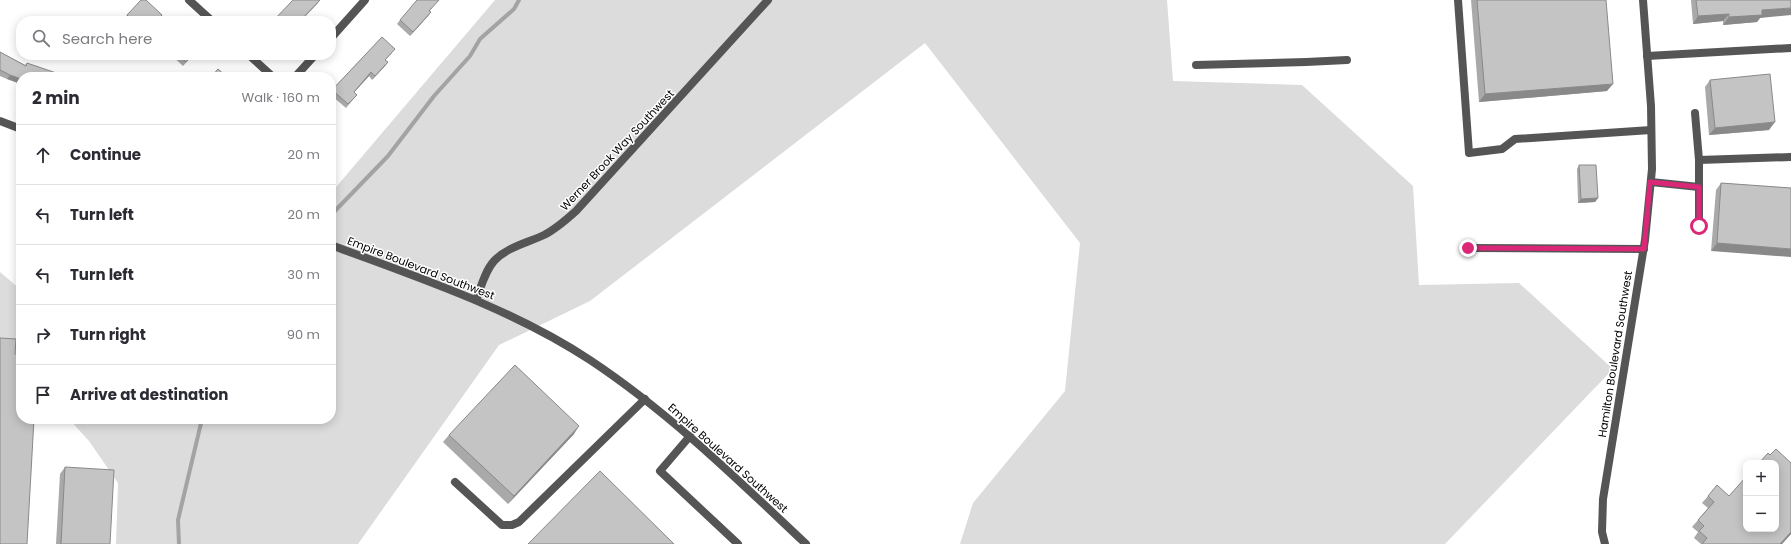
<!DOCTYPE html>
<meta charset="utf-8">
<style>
:root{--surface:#fff;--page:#f7f7f7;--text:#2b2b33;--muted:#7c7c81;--line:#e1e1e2}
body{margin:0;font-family:Poppins,sans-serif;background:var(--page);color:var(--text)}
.controls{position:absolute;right:12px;bottom:12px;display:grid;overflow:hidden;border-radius:8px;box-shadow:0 2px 10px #0003}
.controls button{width:36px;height:36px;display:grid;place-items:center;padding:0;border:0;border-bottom:1px solid var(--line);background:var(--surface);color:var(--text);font:20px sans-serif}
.stop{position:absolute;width:12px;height:12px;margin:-9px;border:3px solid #db2777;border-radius:50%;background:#fff}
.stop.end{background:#db2777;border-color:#fff;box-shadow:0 1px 4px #0008}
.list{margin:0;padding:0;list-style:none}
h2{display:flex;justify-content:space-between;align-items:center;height:52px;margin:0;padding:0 16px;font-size:17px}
h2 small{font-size:13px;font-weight:400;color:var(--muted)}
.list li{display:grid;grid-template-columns:26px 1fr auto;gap:12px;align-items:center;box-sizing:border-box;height:60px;padding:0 16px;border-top:1px solid var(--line)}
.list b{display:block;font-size:15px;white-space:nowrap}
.list em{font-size:13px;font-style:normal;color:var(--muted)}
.icon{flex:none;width:22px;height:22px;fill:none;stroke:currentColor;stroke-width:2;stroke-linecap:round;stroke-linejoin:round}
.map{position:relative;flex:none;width:1791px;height:544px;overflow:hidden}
.search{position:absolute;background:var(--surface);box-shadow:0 2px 10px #0003;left:16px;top:16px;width:320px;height:44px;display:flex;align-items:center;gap:10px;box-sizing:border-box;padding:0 14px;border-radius:16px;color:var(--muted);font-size:15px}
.panel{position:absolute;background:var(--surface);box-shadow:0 2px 10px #0003;left:16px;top:72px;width:320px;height:352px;border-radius:16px}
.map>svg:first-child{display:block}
.green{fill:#dcdcdc}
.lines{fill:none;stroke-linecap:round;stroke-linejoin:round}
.stream{stroke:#a3a3a3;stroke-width:4}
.service{stroke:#555;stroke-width:8}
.minor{stroke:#555;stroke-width:8}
.tertiary{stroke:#555;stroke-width:8}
.wall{fill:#a9a9a9}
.shaded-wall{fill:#898989}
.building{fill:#c4c4c4;stroke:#898989}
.route{stroke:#db2777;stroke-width:5}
.labels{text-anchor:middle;stroke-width:3;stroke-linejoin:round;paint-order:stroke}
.street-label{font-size:11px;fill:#000;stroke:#fff}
</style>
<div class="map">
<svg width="1791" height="544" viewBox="0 0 1791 544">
<rect width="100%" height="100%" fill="#fff"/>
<!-- green -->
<g class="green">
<polygon points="495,0 1167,0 1173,81 1302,85 1413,186 1419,285 1519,283 1613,369 1445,544 960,544 973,503 1065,391 1080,243 925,43 590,301 499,345 358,544 116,544 118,483 89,441 69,419 331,419 331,193"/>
<polygon points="0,272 21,290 21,364 0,340"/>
</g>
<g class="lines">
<!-- stream -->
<g class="stream">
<polyline points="331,215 388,156 434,96 470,56 480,39 514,9 519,0"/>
<polyline points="179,544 178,520 202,419"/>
</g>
<!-- service -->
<g class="service">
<polyline points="1458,0 1469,153 1502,149 1515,139 1651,130"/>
<polyline points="1647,56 1791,48"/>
<polyline points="1196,65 1306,62 1347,60"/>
<polyline points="1695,113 1699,160 1699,226"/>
<polyline points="1699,160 1791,157"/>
<polyline points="1651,182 1699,187"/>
<polyline points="1469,248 1644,249"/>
<polyline points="690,436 660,471 738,544"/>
<polyline points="455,482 502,525 512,525 519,522 645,399"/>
</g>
<!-- minor -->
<g class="minor">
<polyline points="189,0 212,21"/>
<polyline points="331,38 365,0"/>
<polyline points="249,55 273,77"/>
<polyline points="295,77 315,55"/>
<path d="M 476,300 C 481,287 485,271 494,261 C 507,247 527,243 544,235 C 556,229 566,220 576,211 L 768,0"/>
<polyline points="1605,544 1602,532 1603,499 1645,240 1652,169 1651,106 1643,0"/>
</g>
<!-- tertiary -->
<g class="tertiary">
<polyline points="0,121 21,129"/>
<path d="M 331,245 C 419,278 511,308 590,360 C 670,413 737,479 806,544"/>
</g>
</g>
<!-- wall -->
<g class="wall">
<polygon points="1471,0 1606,0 1607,91 1479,102"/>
<polygon points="1691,0 1791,0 1760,18 1757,22 1723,25 1723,21 1693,24"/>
<polygon points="430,11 431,12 428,16 410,36 397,24 400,20"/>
<polygon points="127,15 160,19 158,21 127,21 124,19"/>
<polygon points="382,37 392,53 385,60 388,62 385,66 372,80 369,76 354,92 357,95 346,108 331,95 331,91"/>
<polygon points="0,52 25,65 27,63 21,77 21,84 7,79 0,76"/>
<polygon points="171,55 193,55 183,66"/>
<polygon points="1710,80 1769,130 1709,135 1705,87"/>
<polygon points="1579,165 1598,198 1595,202 1578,203 1577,169"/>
<polygon points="1721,183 1791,188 1711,251 1716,190"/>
<polygon points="574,434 508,504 443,442 449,435"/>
<polygon points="1770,455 1791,463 1791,534 1782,544 1701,544 1694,538 1698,532 1692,527 1698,520 1708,508 1702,503 1708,496 1729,496"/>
<polygon points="65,467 110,544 56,544 60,474"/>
</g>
<!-- shaded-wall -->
<g class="shaded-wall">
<polygon points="320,0 317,4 301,21 300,21"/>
<polygon points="1791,8 1791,15 1760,18 1757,22 1723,25 1729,17 1762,10"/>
<polygon points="431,12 428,16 410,36 413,32"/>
<polygon points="1729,14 1723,21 1693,24 1698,16"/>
<polygon points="388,62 385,66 372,80 375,76"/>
<polygon points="371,72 369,76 351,96 354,92"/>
<polygon points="10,75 21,79 21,84 7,79"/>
<polygon points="1613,84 1607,91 1479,102 1485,94"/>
<polygon points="1775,122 1769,130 1709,135 1715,128"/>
<polygon points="1598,198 1595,202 1578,203 1581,199"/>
<polygon points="1717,243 1791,249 1791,257 1711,251"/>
<polygon points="579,426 574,434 508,504 514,496"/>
<polygon points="1791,532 1791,534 1782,544 1780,544"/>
</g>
<!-- building -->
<g class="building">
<polygon points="141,0 146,0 162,15 157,21 134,21 127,15"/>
<polygon points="293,0 320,0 300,21 273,21"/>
<polygon points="417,0 439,0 429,11 431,12 413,32 400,20"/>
<polygon points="1477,0 1606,0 1613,84 1485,94"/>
<polygon points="1696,0 1791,0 1791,8 1762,10 1762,15 1729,17 1729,14 1698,16"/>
<polygon points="382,37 395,49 385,60 388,62 375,76 371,72 354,92 357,95 348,104 332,90"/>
<polygon points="0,52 26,66 27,63 68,77 21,77 21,79 10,75 0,70"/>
<polygon points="178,55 192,55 186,62"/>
<polygon points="218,69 227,77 211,77"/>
<polygon points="1770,74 1775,122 1715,128 1710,80"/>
<polygon points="1579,165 1596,165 1598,198 1581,199"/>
<polygon points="1721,183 1791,188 1791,249 1717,243"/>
<polygon points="0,338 16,339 15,354 21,354 21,419 34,419 27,544 0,544"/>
<polygon points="515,365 579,426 514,496 449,435"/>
<polygon points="1776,449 1791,463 1791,532 1780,544 1702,544 1707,538 1699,531 1704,526 1698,520 1714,502 1708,496 1717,485 1729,496 1746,477 1746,529 1776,529 1776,463 1759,463 1768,453 1770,455"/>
<polygon points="65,467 114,470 110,544 61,544"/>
<polygon points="600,471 674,544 528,544"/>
</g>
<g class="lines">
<!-- route -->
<polyline class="route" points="1468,248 1644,249 1650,182 1699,187 1699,226"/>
</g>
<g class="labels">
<!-- street labels -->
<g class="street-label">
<text transform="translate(617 150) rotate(-47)" y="4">Werner Brook Way Southwest</text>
<text transform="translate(421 268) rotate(21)" y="4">Empire Boulevard Southwest</text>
<text transform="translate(1615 354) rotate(-81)" y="4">Hamilton Boulevard Southwest</text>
<text transform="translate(728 458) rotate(42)" y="4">Empire Boulevard Southwest</text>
</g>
</g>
</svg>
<div class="controls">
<button>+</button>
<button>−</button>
</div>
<div class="stop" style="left:1699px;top:226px"></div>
<div class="stop end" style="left:1468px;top:248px"></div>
<div class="search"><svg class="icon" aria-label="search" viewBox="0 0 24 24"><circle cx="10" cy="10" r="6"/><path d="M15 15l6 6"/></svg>Search here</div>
<section class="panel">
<h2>2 min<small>Walk · 160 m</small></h2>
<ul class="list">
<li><svg class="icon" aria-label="ahead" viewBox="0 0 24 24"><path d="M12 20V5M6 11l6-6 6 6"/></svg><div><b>Continue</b></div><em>20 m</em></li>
<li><svg class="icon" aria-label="left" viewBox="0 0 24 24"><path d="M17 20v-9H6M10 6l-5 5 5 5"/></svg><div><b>Turn left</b></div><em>20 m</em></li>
<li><svg class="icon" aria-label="left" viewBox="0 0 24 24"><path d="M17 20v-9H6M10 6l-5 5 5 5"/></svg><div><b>Turn left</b></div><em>30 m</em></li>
<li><svg class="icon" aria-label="right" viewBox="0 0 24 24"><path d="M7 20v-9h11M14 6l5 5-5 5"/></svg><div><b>Turn right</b></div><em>90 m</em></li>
<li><svg class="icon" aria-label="arrive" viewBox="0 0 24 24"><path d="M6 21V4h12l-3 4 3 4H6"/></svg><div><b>Arrive at destination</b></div></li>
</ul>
</section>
</div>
